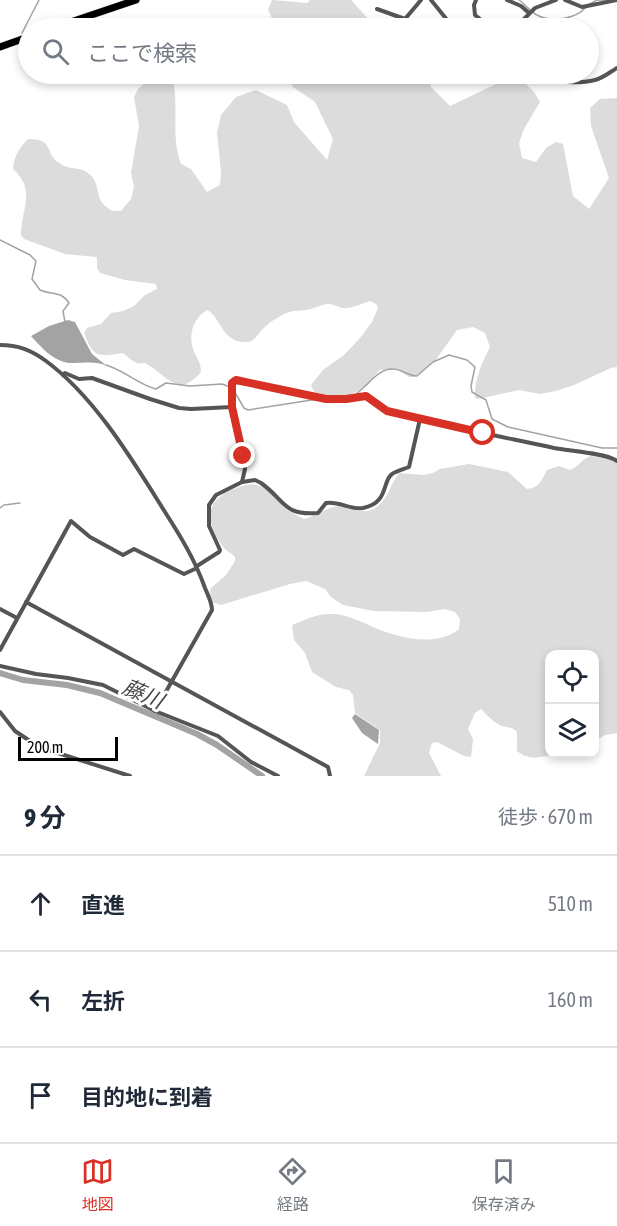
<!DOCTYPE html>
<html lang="ja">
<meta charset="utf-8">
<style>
:root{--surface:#fff;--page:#f6f6f7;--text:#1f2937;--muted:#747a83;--line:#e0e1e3;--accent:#d93025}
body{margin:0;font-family:"Asap Condensed","Noto Sans JP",sans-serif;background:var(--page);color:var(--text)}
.controls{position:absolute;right:18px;bottom:18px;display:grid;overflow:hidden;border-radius:12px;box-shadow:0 3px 9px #0003}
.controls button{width:54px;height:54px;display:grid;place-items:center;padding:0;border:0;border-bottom:2px solid var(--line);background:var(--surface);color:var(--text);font:30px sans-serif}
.scale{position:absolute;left:18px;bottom:15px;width:100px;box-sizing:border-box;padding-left:6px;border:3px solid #000;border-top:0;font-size:16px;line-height:21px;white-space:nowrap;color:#000;-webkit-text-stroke:4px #fff;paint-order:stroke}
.stop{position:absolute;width:18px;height:18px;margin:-14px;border:4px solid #d93025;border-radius:50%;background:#fff}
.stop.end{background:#d93025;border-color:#fff;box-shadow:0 2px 6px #0008}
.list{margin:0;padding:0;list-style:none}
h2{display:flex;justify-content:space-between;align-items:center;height:78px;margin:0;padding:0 24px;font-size:26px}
h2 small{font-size:20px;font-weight:400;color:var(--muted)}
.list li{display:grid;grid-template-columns:39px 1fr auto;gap:18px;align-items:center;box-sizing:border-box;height:96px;padding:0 24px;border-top:2px solid var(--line)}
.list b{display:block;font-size:22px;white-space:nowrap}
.list em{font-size:20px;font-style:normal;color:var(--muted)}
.icon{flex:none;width:33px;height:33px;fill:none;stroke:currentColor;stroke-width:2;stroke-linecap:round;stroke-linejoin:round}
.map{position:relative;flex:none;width:617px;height:776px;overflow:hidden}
.search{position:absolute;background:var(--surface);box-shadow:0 3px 9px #0003;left:18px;right:18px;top:18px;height:66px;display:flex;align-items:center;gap:15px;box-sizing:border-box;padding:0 21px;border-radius:33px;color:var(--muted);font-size:22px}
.sheet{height:366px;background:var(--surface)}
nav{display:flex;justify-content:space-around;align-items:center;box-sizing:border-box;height:84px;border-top:2px solid var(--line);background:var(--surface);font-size:16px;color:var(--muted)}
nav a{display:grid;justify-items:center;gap:3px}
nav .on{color:var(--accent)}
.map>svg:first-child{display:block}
.green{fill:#dcdcdc}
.water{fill:#a3a3a3}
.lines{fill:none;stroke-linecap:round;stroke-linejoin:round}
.stream{stroke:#a3a3a3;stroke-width:1.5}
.river{stroke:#a3a3a3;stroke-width:6}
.primary-casing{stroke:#dbdbdb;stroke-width:8}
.street{stroke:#555;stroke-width:4}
.primary{stroke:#000;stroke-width:7}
.route{stroke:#d93025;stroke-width:8}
.labels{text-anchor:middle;stroke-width:6;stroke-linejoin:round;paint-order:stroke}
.water-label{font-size:21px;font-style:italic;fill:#444;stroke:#fff}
</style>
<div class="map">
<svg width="617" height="776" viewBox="0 0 617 776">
<rect width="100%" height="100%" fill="#fff"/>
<!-- green -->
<g class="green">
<polygon points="272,0 307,3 310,0 351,0 371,22 383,28 288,28 273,20 268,10"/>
<path d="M 156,74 L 166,74 L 172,76 C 180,106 170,135 181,164 L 191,169 L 207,192 L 220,185 L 221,172 L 217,133 L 221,115 L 236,97 L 256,90 L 287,105 L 294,122 L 327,160 L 333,139 L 315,102 L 293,87 L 290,82 L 295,74 L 429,74 L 431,87 L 450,106 L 498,83 L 521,79 L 534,92 L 540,102 L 524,129 L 519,143 L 522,158 L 536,162 L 546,148 L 556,142 L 563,144 L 573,196 L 589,209 L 609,178 L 591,126 L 590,108 L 600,99 L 617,98 L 617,367 L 611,368 L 574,385 L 556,391 L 540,394 L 519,390 L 478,399 L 475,398 C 474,381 482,362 490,347 L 485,333 L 473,327 L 457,330 L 435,361 L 415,377 L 409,377 L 398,370 L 380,370 C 372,377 366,387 356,392 C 344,399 314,401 311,385 L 323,370 L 344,355 L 360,338 L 372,322 L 378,308 L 376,304 L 370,301 C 361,304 351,309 342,308 C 338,307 334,304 329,304 C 321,304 314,309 306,310 C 300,311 296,310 289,312 C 281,315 271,321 265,327 C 257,333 256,343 244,342 C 221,341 221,317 207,310 C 194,318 188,333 193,349 C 196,357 201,362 201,372 C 178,400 166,374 145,363 C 134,365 131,359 123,353 C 97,357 94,358 84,333 L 87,328 L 101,324 L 111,313 L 123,311 L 134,306 L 145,295 L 157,289 L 156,284 L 125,280 L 100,273 L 97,268 L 97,257 L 65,254 L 24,239 L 21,235 C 21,208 37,191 13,169 C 14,156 19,148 28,139 C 55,139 44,153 59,163 C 72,172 82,164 93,178 C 98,185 97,194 101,201 C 103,205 108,208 112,211 L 121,211 L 131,199 L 134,187 L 131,173 L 139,126 L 134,97 L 138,89 Z"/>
<path d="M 591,456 L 617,461 L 617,733 L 605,735 L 595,741 L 594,654 L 550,654 L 550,754 L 553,754 L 551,755 C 539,758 528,760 517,751 L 517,732 C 512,727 509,728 502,726 C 494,723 487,715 481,709 L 475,713 L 468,729 L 473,739 L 471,757 L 464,756 L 437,742 L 432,743 L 429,753 L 441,776 L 364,776 L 380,743 L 380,730 L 355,713 L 353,695 L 349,690 L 336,687 L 312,672 L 305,653 L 294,640 L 292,625 C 304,620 319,613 332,614 C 346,614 359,621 371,626 C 398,638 435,648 459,629 L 460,619 L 455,612 L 444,609 L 427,612 L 374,611 L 343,605 L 331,597 L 325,589 L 306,581 L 290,584 L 221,605 L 212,602 L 210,592 L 211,588 L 226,575 L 235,561 L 235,557 C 232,554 227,551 224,548 C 206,525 202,501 234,489 C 243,486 251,482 260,486 C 270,489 274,497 281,504 C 287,511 296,515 304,519 C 316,516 327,507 339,506 C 354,505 363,519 379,505 C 389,496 391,483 399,473 L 423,475 L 433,473 L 440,469 L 469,464 L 508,472 L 527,489 C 539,488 542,480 547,470 L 559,466 L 570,470 C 579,467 581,459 591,456 Z"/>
</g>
<!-- water -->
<g class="water">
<path d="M 68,320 L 75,322 L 92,354 L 107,366 C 96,361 87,363 75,363 C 55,364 43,349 31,336 L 49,326 Z"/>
<polygon points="355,714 379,730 378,744 362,733 352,718"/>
</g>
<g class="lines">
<!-- stream -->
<g class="stream">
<path d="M 519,0 C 526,5 531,13 539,16 C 551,22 576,19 585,8"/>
<polyline points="588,5 597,0 606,0"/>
<polyline points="22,33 39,0"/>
<path d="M 0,240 L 30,255 L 36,261 L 32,279 L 40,290 C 51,295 62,291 69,303 L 63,311 L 65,322"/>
<path d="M 106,365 C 124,370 137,384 156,389 L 166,383 L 190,386 L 222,384 L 230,387"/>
<polyline points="233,389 244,408 248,410 318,399"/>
<path d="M 353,396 C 366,389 377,368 393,369 C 402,369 408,376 417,376 L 433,362 L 449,355 L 467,360 L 475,367 L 471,386 L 472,392 L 486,400 L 492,419 L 508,427 L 602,448 L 617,448"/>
<polyline points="0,508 4,505 20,503"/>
</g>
<!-- river -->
<polyline class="river" points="0,673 23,680 67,685 100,693 197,734 217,745 262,776"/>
<defs>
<g id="primary">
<polyline points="53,28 136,0"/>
<polyline points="0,47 28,37"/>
</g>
</defs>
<!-- primary casing -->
<use href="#primary" class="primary-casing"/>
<!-- street -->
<g class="street">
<polyline points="431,0 448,21 458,28"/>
<polyline points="476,0 474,5 475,15 491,28"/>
<polyline points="507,0 521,6 529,13"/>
<polyline points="565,0 582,7 617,0"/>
<polyline points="377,9 405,19 421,0"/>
<polyline points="515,28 535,8 556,0"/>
<path d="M 528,74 C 540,83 580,84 595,80 C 603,78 610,72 617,68"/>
<path d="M 0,345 C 18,345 31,350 46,361 C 95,397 133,461 165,512 C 181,537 195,560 205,588 C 208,595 212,603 212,610 L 155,711"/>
<polyline points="63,375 65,373 79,379 92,378 150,399 179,408 191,409 232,407"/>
<path d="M 242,482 L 255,480 L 261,483 C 285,500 283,516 318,513 L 326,503 C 339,501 351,510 363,508 C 389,503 382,481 392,474 C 396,471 404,469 409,467 L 420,419"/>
<path d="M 197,566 L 219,552 L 220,550 L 209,526 L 209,505 L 216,495 L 242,482 L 245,469 L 232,407 L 232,383 L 236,380 L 325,399 L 346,399 L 366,396 L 387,411 C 442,425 498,436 554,448 C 570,451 607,453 617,461"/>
<polyline points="26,602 328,767 330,776"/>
<polyline points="0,609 17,618"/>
<polyline points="0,650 71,521 90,537 123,555 134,549 184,574 197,568"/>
<polyline points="0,666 36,674 68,678 103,685 155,711 218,736 251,762 278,776"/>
<polyline points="0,712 15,731 39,747 130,776"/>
</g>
<!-- primary -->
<use href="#primary" class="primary"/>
</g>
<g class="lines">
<!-- route -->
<polyline class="route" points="243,456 232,407 232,383 236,380 326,399 346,399 366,396 387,411 483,433"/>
</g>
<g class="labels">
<!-- water labels -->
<g class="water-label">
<text transform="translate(143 694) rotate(23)" y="7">藤川</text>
</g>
</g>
</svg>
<div class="controls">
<button><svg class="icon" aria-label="locate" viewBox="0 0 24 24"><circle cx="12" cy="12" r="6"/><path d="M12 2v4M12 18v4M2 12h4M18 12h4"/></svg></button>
<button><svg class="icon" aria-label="layers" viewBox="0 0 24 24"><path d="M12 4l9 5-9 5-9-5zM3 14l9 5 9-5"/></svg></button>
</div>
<div class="scale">200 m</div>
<div class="stop" style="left:483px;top:433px"></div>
<div class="stop end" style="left:243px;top:456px"></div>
<div class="search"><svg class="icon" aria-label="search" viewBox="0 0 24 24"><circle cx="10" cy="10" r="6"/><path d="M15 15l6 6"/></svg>ここで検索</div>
</div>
<section class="sheet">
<h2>9 分<small>徒歩 · 670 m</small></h2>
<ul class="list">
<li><svg class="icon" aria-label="ahead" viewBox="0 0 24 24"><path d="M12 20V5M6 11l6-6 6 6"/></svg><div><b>直進</b></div><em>510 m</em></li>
<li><svg class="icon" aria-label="left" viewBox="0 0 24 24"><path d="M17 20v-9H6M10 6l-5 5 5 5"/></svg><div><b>左折</b></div><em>160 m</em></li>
<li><svg class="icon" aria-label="arrive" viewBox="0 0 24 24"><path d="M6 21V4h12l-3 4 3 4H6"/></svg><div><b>目的地に到着</b></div></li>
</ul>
</section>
<nav>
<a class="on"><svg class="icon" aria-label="map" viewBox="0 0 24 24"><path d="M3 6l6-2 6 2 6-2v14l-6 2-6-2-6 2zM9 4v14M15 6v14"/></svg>地図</a>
<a><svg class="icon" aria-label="directions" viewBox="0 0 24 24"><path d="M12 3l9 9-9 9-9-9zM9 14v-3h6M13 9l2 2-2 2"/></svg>経路</a>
<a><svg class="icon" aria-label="saved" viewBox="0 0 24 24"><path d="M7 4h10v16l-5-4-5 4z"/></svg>保存済み</a>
</nav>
